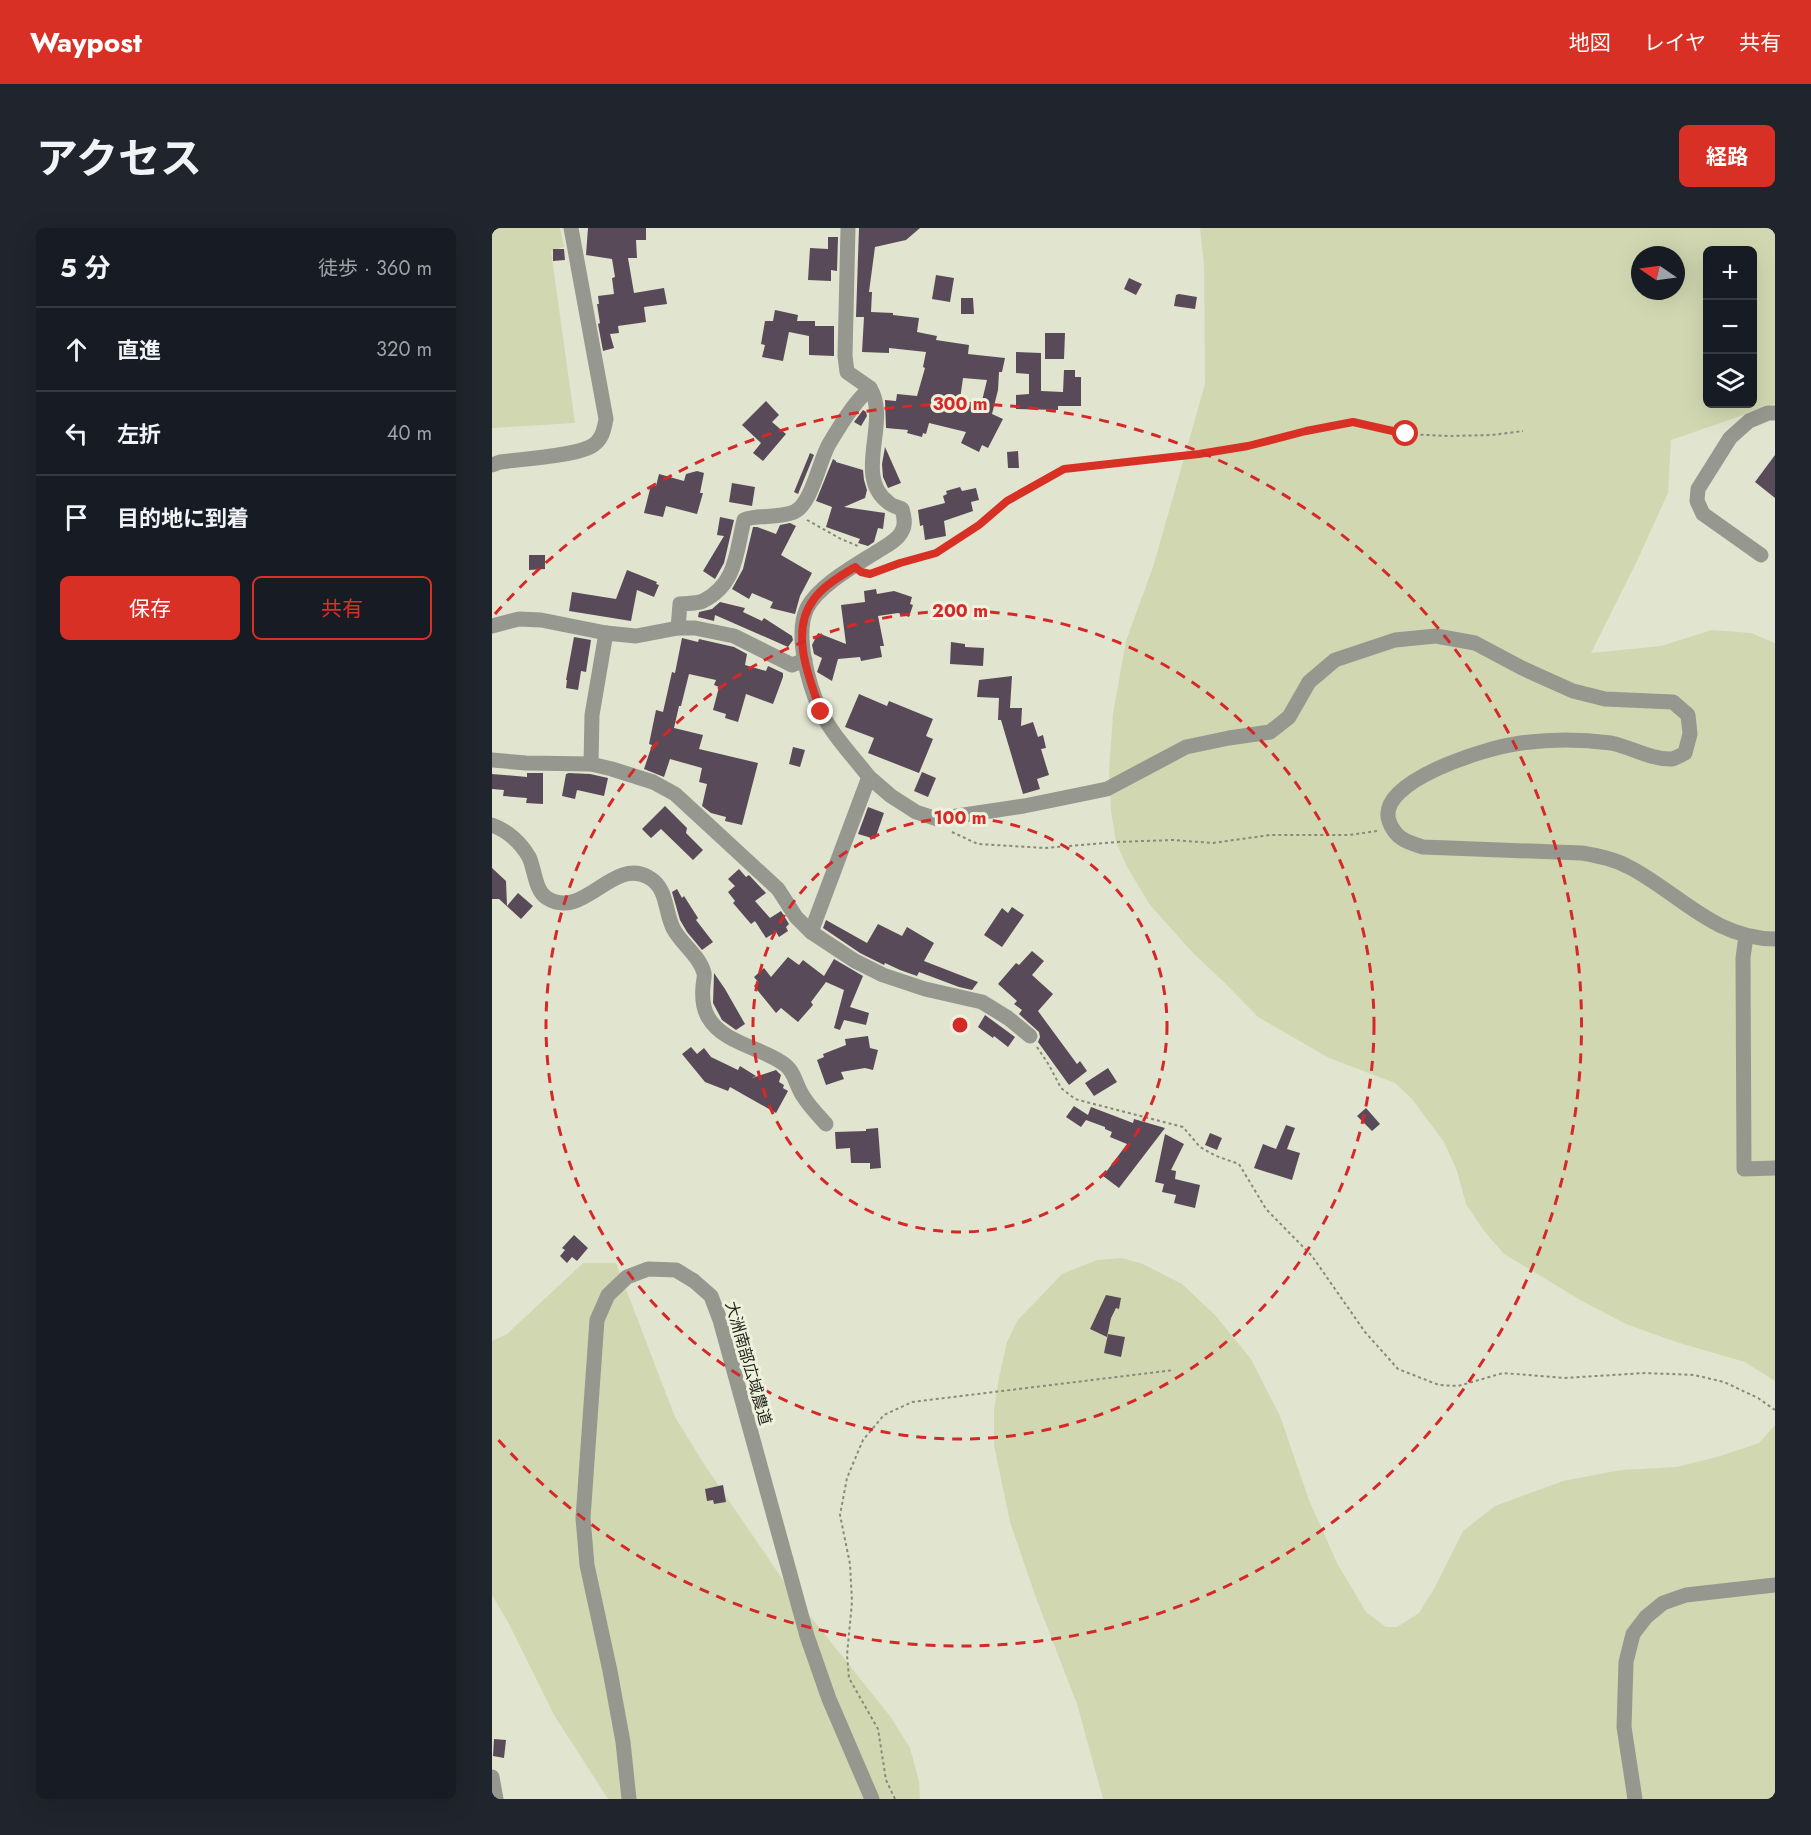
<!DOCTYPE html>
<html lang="ja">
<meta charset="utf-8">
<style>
:root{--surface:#171b24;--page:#20242c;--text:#f1f3f6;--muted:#9ea1a6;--line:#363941;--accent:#d93025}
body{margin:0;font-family:Jost,"Noto Sans JP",sans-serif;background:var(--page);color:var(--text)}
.controls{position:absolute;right:18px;top:18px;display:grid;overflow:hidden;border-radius:9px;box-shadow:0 6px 24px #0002}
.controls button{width:54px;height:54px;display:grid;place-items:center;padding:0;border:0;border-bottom:2px solid var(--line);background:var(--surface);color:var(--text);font:30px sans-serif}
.compass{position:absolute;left:1139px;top:18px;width:54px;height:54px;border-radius:50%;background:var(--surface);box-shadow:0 6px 24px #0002;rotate:283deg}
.stop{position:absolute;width:18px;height:18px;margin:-14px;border:4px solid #d93025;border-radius:50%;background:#fff}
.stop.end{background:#d93025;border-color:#fff;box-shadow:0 2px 6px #0008}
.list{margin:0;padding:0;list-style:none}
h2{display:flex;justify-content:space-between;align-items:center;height:78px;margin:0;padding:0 24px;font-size:26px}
h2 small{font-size:20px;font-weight:400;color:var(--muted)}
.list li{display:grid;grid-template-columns:39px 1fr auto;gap:18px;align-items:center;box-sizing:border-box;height:84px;padding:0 24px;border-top:2px solid var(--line)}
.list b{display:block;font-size:22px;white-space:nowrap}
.list em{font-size:20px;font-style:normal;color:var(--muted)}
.actions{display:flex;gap:12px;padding:18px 24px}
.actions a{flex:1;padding:14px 0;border:2px solid var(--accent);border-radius:9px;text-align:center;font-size:21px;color:var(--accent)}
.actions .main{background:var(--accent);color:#fff}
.icon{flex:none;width:33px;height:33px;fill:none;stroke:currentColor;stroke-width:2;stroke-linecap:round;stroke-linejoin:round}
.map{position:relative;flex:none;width:1283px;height:1571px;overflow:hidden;border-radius:9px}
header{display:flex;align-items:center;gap:36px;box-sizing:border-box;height:84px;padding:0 30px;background:var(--accent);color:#fff}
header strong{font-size:28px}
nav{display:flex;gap:33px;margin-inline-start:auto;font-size:21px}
.intro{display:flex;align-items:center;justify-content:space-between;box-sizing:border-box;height:144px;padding:0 36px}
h1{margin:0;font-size:42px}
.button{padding:15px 27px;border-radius:9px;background:var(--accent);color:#fff;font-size:21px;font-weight:700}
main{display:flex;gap:36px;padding:0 36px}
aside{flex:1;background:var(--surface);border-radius:9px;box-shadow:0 6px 24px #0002}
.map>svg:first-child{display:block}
.green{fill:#d1d8b1;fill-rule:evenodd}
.building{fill:#584a58;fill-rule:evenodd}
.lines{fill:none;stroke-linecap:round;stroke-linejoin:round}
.path{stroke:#878a7b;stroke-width:2;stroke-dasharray:3 3;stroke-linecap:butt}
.minor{stroke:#96988f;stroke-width:15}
.route{stroke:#d93025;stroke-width:8}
.ring{fill:none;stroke:#d62828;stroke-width:3;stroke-dasharray:10 8}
.labels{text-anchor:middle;stroke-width:6;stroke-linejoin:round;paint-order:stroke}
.street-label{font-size:16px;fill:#25271f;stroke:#eef2dc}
.centre{fill:#d62828;stroke:#eef2dc;stroke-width:3}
.ring-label{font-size:18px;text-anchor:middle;font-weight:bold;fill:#d62828;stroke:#eef2dc;stroke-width:6;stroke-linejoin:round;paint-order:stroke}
</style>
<header>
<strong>Waypost</strong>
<nav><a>地図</a><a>レイヤ</a><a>共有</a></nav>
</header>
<div class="intro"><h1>アクセス</h1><a class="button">経路</a></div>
<main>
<aside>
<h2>5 分<small>徒歩 · 360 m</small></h2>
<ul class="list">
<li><svg class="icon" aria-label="ahead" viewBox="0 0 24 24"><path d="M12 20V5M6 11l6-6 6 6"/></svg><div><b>直進</b></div><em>320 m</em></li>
<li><svg class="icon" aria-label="left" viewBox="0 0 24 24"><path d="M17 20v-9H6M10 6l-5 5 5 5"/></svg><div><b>左折</b></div><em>40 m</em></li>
<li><svg class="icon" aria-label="arrive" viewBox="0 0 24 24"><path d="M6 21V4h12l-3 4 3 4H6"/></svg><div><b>目的地に到着</b></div></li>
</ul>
<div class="actions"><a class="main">保存</a><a>共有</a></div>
</aside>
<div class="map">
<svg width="1283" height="1571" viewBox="0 0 1283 1571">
<rect width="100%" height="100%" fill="#e1e5cf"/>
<!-- green -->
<g class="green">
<polygon points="0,0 68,0 72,19 59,23 83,195 0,200"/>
<path d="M 708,0 L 1283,0 L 1283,176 L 1179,212 L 1176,265 L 1145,333 L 1099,425 L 1169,418 L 1220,402 L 1259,405 L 1283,415 L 1283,1153 L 1253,1134 L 1184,1114 L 1134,1096 L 1090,1073 L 1012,1026 L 992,1003 L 974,976 L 965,943 L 952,914 L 920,871 L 903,855 L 837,830 L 766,789 L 735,757 L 701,725 L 658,677 L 635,639 L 624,614 L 619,583 L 617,544 L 621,486 L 634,413 L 662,336 L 713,156 L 712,38 ZM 1216,22 L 1260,22 L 1260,176 L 1216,176 ZM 1148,27 L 1184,27 L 1184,63 L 1148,63 Z"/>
<polygon points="630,1030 651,1036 690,1056 723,1087 759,1131 788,1188 817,1272 845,1335 874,1384 894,1399 905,1399 927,1385 942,1361 971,1303 1003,1278 1071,1253 1129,1242 1184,1239 1225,1229 1267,1215 1283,1197 1283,1571 611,1571 585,1476 544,1370 518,1294 502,1217 502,1182 507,1149 515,1114 525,1093 570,1046 605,1032"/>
<polygon points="91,1035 124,1035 183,1189 214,1239 302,1368 398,1488 418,1520 427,1553 428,1571 116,1571 62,1487 17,1396 0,1367 0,1113 15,1106"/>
</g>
<!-- building -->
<g class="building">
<polygon points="96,0 154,0 154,12 144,12 145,30 136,30 142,65 172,60 175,76 152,79 154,94 126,98 127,105 118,106 122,120 111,123 106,96 108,95 105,76 107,76 106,68 122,66 120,50 123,49 120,31 94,27"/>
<path d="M 367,0 L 428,0 L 414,12 L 383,19 L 377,64 L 380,64 L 379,84 L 401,85 L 401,87 L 427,90 L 425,104 L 445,108 L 444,112 L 477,117 L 476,126 L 513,130 L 510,144 L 507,144 L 506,162 L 500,186 L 511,191 L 496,220 L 490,217 L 487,224 L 469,215 L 474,204 L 437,195 L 434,206 L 431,205 L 430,209 L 415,205 L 416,202 L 394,200 L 393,172 L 404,173 L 405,166 L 425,168 L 433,140 L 431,139 L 434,124 L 397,120 L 397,125 L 370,124 L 372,89 L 364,89 ZM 471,150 L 495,152 L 489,177 L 468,171 Z"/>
<polygon points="336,9 346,9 345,43 339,42 339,53 316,52 318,20 336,21"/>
<polygon points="61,21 72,21 73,32 61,33"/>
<polygon points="444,47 462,50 458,74 440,71"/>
<polygon points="637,50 650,56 644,67 632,61"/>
<polygon points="687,66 705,69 703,81 682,78 684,67"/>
<polygon points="469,70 481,70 482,86 469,86"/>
<polygon points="283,82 306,87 305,93 323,93 323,98 342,98 342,128 317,127 317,108 297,104 291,133 270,129 273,117 269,116 273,93 281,93"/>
<polygon points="553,105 573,105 572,131 553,131"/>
<polygon points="524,124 549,125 549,163 571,164 572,142 583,142 583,149 589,149 589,178 566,178 566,182 524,181 524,167 537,166 537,146 524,145"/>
<polygon points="274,173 287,187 280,194 294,206 271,233 261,225 269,215 250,197"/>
<polygon points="371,182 374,184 375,188 369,198 362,194"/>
<polygon points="393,219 409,255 396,260 391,249 390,236"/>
<polygon points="526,223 527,240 516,240 515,224"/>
<polygon points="318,225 322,227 306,266 302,264"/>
<polygon points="1283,227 1283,270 1263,254"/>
<polygon points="341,231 344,233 344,234 371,242 372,252 375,262 373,270 352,279 393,285 391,301 386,300 382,314 376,318 366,315 368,311 334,299 340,279 324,273"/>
<polygon points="205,243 212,245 208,265 211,265 205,286 174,278 171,289 152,285 159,257 164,258 167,246 192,253 194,246"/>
<polygon points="240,255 263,259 260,278 237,274"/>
<polygon points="468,259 470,263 484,260 487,272 479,274 481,283 452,293 454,308 433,312 431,297 428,298 426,282 453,275 451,268 455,266 454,263"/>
<polygon points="228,289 242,292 232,335 223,351 211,343 232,308 225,307"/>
<polygon points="298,295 304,298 289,327 320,345 308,368 303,386 278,380 281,374 260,365 257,371 240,361 251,341 261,299 265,299 284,306 288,297"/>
<polygon points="37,327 53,327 53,341 37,342"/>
<polygon points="135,342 165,354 164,356 167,357 162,369 145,362 139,393 77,383 80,364 124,371"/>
<polygon points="384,361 385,366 402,363 420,369 418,376 421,377 417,389 406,385 386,388 392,418 388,418 390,429 369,433 368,429 346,431 340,453 325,444 330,430 322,426 320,417 326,405 354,416 349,377 373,374 372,363"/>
<polygon points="228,374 253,380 251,384 270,393 272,390 300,408 301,412 296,419 223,387 222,393 206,389 207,384 220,381"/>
<polygon points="82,409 99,412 94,444 89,443 86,462 74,460 75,452 74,452"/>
<polygon points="190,410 206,414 207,411 242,419 255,426 253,437 274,443 276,438 291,445 291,449 281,476 254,466 246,494 233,490 234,486 221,482 227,459 222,457 224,452 197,446 189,478 187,478 182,500 211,507 207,521 266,535 250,597 233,593 234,589 219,585 210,578 215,556 207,554 210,540 178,531 172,549 152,541 160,517 157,516 164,482 171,484 180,444 183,445"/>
<polygon points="459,414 473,416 473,419 492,420 491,438 458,436"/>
<polygon points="520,448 518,480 530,480 529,498 541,494 546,509 551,507 554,520 549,521 557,547 545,551 548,561 531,566 509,492 506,492 507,470 485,469 487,452"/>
<polygon points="367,466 395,478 397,473 441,491 434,508 441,511 427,545 376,525 382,510 353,499"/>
<polygon points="301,519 313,522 308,539 297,536"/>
<polygon points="430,544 444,550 436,569 422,563"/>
<polygon points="35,545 51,545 51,576 34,575 35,570 11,568 12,562 0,561 0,546 35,549"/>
<polygon points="77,545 98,546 116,550 112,568 85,562 83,571 70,568 74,546"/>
<polygon points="173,578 195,600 194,605 211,622 201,632 169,601 159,610 150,601"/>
<polygon points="376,579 392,585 383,611 366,606"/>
<polygon points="0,640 14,653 15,678 26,665 41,678 29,691 7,671 0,671"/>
<polygon points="247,641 254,649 257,647 274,665 263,673 278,690 289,683 297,696 294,699 296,703 287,709 284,704 274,710 263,693 259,696 241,675 243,673 236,664 243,658 236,651"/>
<polygon points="185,661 190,670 192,668 206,690 204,692 221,714 210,722 195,704 188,692 180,664"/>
<polygon points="520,679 532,687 510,719 492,707 510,680 516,685"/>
<polygon points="334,692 375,715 386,696 410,708 415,699 442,715 432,733 486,754 480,762 467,759 427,744 425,748 408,742 393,735 392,737 368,725 331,700"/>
<polygon points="540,723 552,733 540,747 561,766 546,783 585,836 588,833 595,843 577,857 546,814 548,809 547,804 527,786 530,782 522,776 525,773 506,756 524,735 527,737"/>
<polygon points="296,729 307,737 311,732 332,748 342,731 371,748 358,779 377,785 374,797 352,792 348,802 342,800 352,762 334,754 319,774 321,777 306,794 289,780 284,785 262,758 266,754 262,749 272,740 279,749"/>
<polygon points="222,745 233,761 253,796 244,802 230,792 221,775"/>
<polygon points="493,787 523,809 516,819 502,808 501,810 486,799"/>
<polygon points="376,808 378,820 386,822 381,842 373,840 349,844 352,851 334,857 325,832 332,829 331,826 354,817 353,811"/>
<polygon points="199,819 205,826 212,820 219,829 246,842 248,838 264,848 260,850 284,842 289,847 287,854 292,857 291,860 296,863 284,885 238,859 236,863 213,854 190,826"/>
<polygon points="616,840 625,854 602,868 593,855"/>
<polygon points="582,878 596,887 599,879 641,895 642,891 673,900 627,960 611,948 635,916 618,909 620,904 613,901 613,899 594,892 589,899 574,889"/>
<polygon points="874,880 888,896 880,903 865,888"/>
<polygon points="794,897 803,900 795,921 808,925 800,952 762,940 771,916 784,921"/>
<polygon points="386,900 389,940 378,941 378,935 359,935 358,920 344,921 343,904 374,903 374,901"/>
<polygon points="718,905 730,910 725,922 713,917"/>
<polygon points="673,906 692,916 679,942 684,943 683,951 708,957 703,980 682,975 684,967 670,964 672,956 663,954"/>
<polygon points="82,1007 96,1020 85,1033 80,1029 75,1035 68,1028 73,1022 70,1020"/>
<polygon points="614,1067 629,1070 627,1081 624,1080 619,1090 615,1109 598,1101"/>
<polygon points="616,1106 633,1109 629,1129 612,1125"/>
<polygon points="231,1257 234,1274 222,1276 221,1272 215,1273 213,1261"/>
<polygon points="2,1511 14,1512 12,1530 1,1528"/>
</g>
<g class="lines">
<!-- path -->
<g class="path">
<polyline points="315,292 349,311 366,318"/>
<polyline points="375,346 378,346 408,335 444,325 487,297 515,273 572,241 707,226 756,218 814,203 861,194 914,206 956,208 1000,207 1031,203"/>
<polyline points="460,604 486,616 553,620 624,614 681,612 721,615 778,607 857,607 885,603"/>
<polyline points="545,819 557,837 569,860 583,871 691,899 708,919 724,928 747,936 774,981 820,1028 873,1104 906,1141 947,1157 966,1158 1011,1145 1072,1150 1153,1145 1202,1147 1232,1154 1266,1170 1283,1182"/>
<polyline points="403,1571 394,1552 386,1501 357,1450 355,1427 360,1374 358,1336 348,1287 355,1250 371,1212 392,1187 420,1174 682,1142"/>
</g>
<!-- minor -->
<g class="minor">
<path d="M 0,237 L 8,234 C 31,231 80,228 98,219 C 110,213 112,202 114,191 L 79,0"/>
<polyline points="1269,327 1211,286 1205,273 1206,261 1238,210 1257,193 1276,185 1283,185"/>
<polyline points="0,398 27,391 49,392 114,405 144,408 186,400 203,400 242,408 300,437 313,432"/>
<path d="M 186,400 L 188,376 C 195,375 204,376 211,373 C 245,356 244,324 252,292 C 266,286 285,291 302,284 C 320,276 327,233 337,216 C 349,196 361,176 378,160 L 355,144 L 353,128 L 356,0"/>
<polyline points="0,532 34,535 99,536 120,541 161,554 183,566 286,661 304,689 319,704 363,733 391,747 433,761 490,774 516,790 538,808"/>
<polyline points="99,536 100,487 114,405"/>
<path d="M 377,549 L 399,568 L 424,584 L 445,591 L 532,578 L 615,561 L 694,519 L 737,510 L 778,504 L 797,489 L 817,454 L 843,432 L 903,412 L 944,408 L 983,415 L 1030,440 L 1081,463 L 1113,471 L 1181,474 L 1196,487 L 1198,506 L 1193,525 C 1189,527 1184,530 1180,531 C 1159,532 1139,519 1119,515 C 1088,511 1053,511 1023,516 C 995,520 884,553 897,593 C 903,610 914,614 931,619 L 1090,625 C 1107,628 1123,631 1139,640 C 1189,667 1222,710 1283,711"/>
<path d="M 0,597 C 15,602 29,615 37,629 C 43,642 43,663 55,670 C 91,693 121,629 156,649 C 176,660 172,681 181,700 C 189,716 208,728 212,745 C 213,749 211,754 211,759 C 210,770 211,780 216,789 C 231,815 267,819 289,834 C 303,842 303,856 311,868 C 317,878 326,887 334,896"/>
<path d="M 319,704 L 377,549 C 361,528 340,507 328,482 C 317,457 302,407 315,380 C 327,357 364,337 386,323 C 394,318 406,312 410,303 C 414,296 412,288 410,281 C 406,279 400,278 397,275 C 360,249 399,193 378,160"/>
<polyline points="1254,708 1251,730 1252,941 1283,940"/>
<polyline points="0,1549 4,1571"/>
<polyline points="137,1571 131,1514 118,1443 95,1337 91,1290 105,1092 116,1067 135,1049 156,1041 184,1042 202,1053 219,1068 228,1092 315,1408 337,1471 380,1571"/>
<polyline points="1143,1571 1132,1499 1134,1434 1141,1406 1154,1389 1171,1375 1194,1367 1283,1357"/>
</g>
</g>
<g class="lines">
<!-- route -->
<path class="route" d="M 329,484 C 317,450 297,403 322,371 C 332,357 349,348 363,339 L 369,344 L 378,346 L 408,335 L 444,325 L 487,297 L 515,273 L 572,241 L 707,226 L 756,218 L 814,203 L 861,194 L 914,206"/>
</g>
<!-- distance rings -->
<g class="ring">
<circle cx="468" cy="797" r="207"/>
<circle cx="468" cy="797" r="414"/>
<path d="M3 386A621 621 0 1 1 3 1208"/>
</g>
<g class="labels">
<!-- street labels -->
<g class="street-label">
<text transform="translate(257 1135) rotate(74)" y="6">大洲南部広域農道</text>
</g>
</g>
<circle cx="468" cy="797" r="9" class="centre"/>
<g class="ring-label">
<text x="468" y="182">300 m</text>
<text x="468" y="389">200 m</text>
<text x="468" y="596">100 m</text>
</g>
</svg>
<div class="controls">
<button>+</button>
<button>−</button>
<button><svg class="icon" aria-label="layers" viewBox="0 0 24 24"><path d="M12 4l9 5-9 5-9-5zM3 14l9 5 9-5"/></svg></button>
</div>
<svg class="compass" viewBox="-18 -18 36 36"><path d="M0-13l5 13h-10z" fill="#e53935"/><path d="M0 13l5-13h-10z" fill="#9ea1a6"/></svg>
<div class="stop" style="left:914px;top:206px"></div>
<div class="stop end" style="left:329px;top:484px"></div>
</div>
</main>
